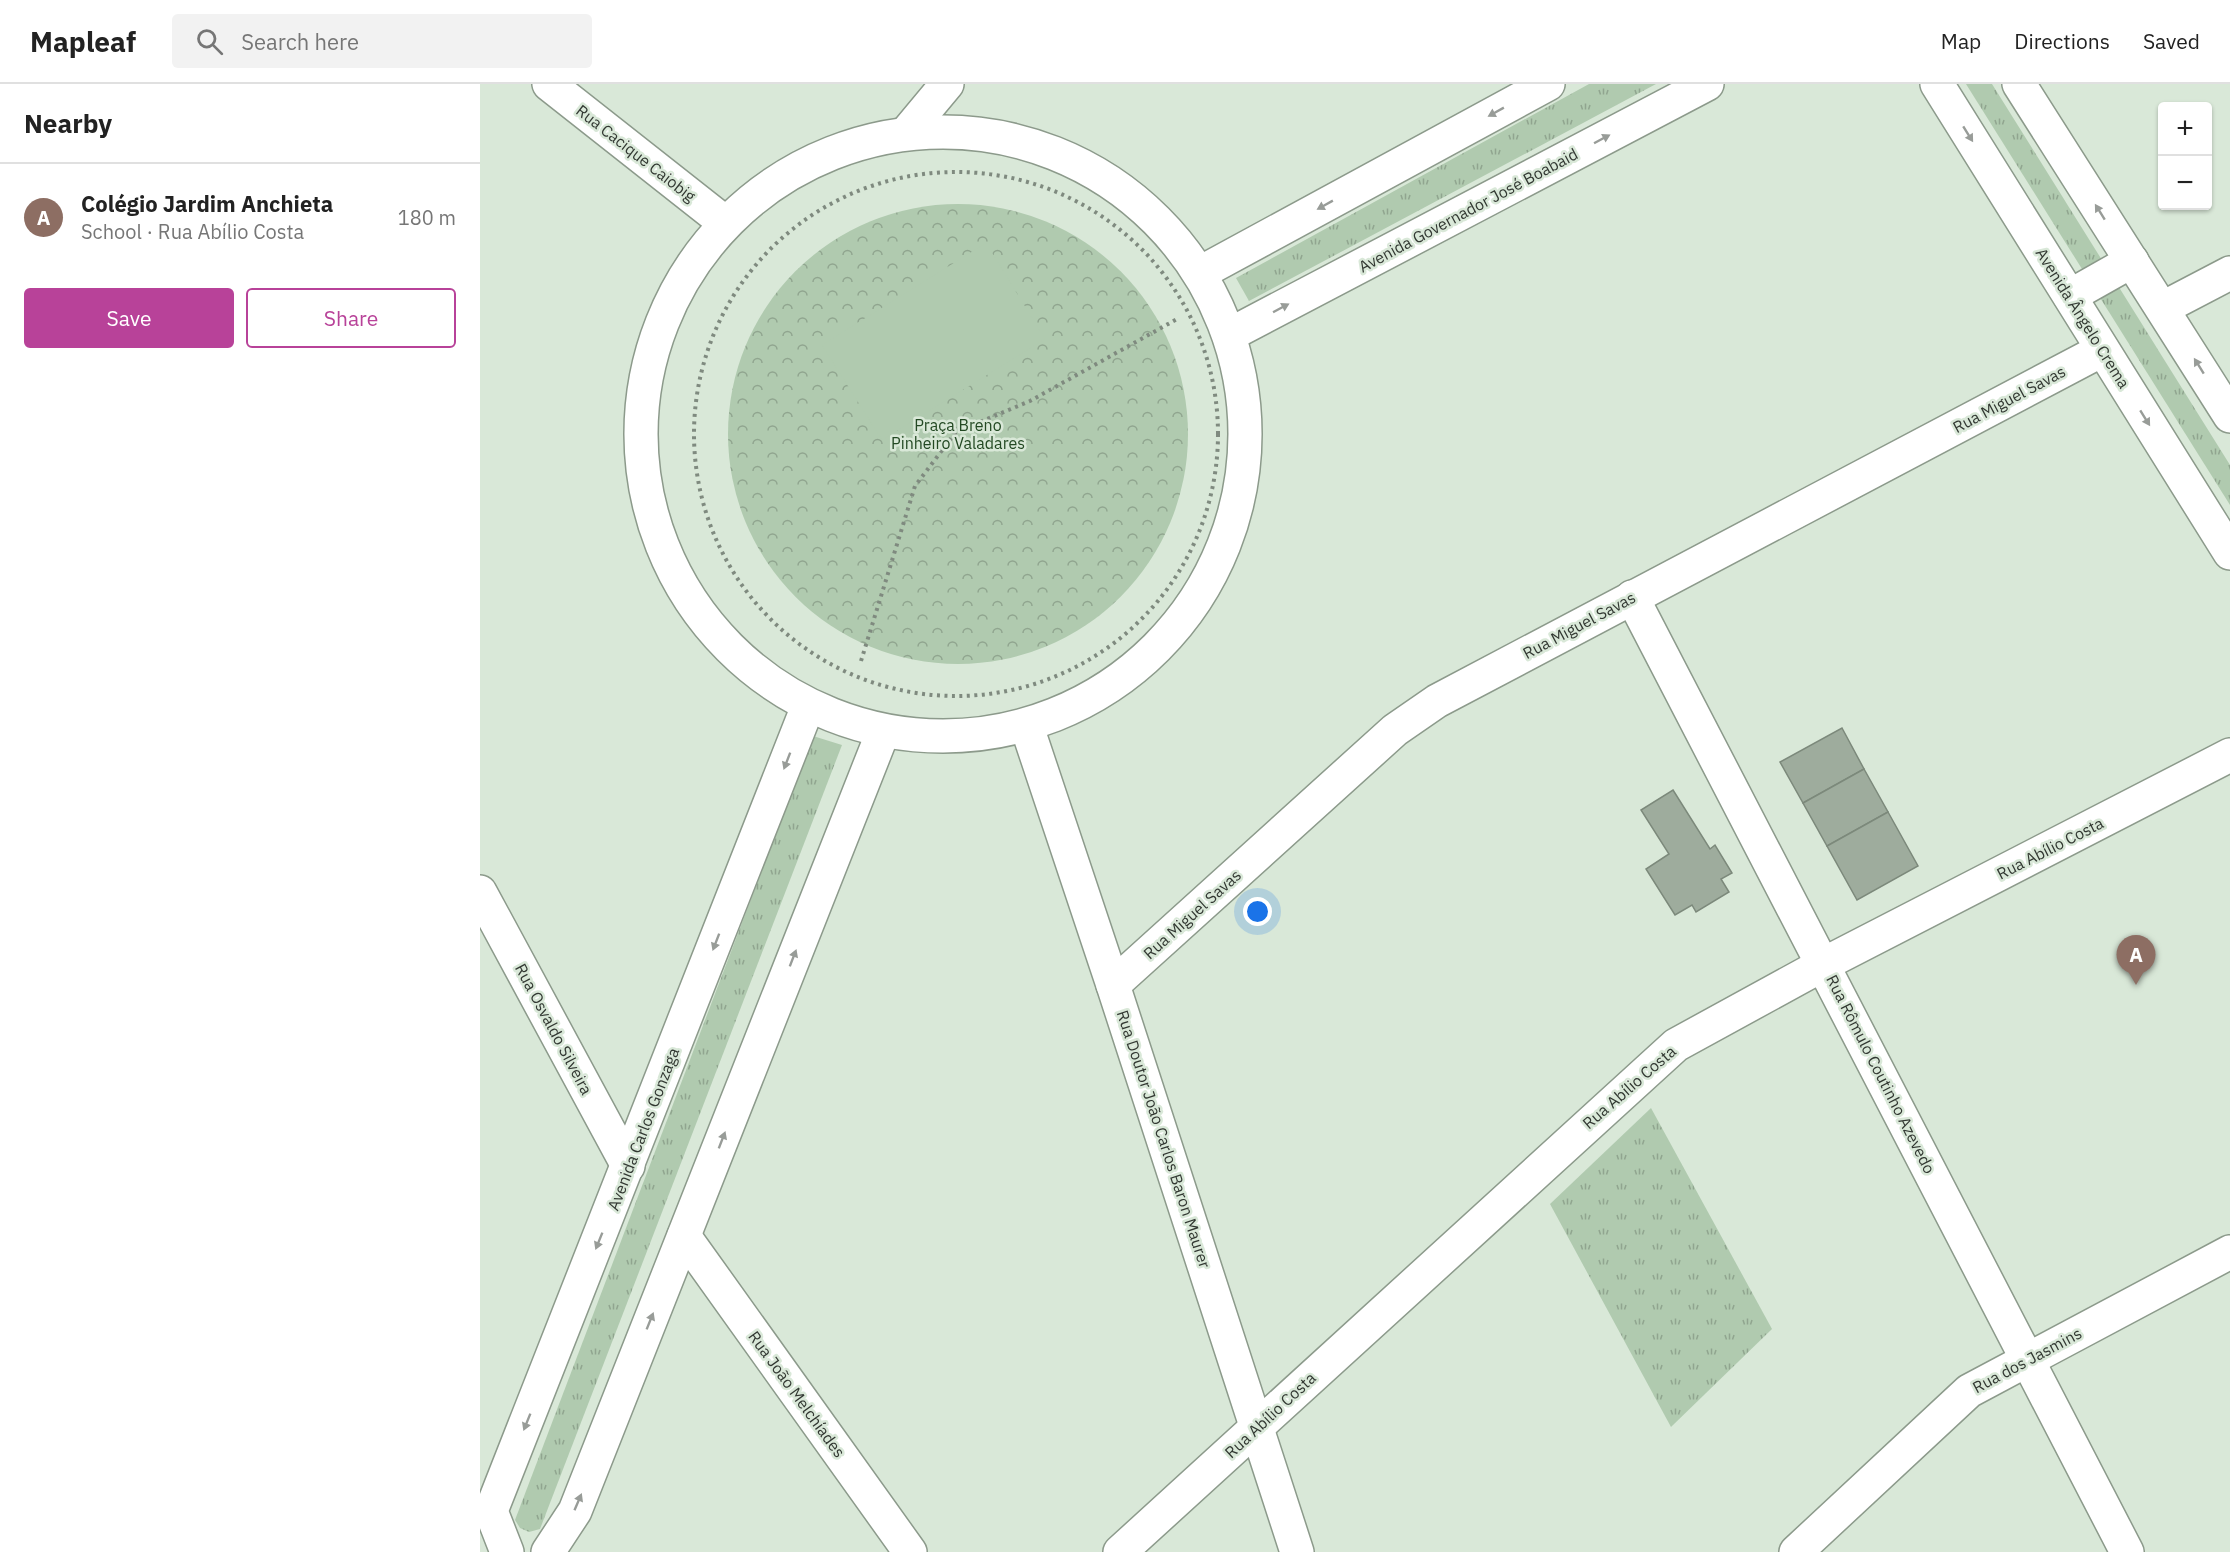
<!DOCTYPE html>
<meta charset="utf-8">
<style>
:root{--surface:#fff;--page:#f2f2f2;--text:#222;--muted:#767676;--line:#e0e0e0;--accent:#b84299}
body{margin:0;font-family:"IBM Plex Sans",sans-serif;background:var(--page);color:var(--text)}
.controls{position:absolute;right:18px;top:18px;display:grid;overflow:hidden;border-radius:6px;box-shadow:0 2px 4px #0004}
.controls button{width:54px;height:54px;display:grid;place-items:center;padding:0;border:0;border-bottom:2px solid var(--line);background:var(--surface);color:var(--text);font:30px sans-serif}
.you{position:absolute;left:778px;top:828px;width:21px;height:21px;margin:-15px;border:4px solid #fff;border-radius:50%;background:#1a73e8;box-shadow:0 0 0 9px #1a73e833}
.badge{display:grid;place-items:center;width:39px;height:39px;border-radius:50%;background:var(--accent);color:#fff;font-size:20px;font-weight:700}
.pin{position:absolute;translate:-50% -50px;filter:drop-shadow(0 2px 3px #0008)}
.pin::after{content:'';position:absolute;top:32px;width:21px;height:18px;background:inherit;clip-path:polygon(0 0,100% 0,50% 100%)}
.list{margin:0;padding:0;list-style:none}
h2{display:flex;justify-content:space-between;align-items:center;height:78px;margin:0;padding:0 24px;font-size:26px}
h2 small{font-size:20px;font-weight:400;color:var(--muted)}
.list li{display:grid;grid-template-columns:39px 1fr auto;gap:18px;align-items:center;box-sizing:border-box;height:108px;padding:0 24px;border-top:2px solid var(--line)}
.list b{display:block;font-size:22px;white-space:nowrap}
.list p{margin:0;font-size:20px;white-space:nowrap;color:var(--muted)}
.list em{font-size:20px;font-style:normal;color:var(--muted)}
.actions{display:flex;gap:12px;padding:18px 24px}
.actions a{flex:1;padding:14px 0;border:2px solid var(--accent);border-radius:6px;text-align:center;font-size:21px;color:var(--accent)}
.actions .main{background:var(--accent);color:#fff}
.icon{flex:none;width:33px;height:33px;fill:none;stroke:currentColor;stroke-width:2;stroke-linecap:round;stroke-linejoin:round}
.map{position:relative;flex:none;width:1750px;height:1468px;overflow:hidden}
header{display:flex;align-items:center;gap:36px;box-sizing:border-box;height:84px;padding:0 30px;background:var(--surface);border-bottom:2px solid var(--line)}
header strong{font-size:28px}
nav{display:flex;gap:33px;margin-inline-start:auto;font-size:21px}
.search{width:420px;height:54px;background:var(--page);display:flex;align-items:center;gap:15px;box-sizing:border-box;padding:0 21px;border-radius:6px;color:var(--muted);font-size:22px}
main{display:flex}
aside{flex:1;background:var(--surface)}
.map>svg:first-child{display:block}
.grass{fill:url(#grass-tufts)}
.park{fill:url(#park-crowns)}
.pitch{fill:#b0caaf}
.building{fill:#9eac9d;stroke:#7c897b;stroke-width:1.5}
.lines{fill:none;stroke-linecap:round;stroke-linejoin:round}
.minor-casing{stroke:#8c9a8b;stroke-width:36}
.path{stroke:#7f8a7f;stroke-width:4;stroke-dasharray:3 4.5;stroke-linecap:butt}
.minor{stroke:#fff;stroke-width:33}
.oneway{fill:#989c98}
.labels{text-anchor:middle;stroke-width:5;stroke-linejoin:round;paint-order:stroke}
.street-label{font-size:16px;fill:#323832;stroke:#d9e8d8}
.park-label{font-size:16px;fill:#234923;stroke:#d9e8d8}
</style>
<header>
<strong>Mapleaf</strong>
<div class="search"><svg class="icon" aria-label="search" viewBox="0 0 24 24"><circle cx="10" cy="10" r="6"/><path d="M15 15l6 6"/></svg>Search here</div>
<nav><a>Map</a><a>Directions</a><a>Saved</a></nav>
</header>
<main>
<aside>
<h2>Nearby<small></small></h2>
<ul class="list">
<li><span class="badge" style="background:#8d6e63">A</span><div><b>Colégio Jardim Anchieta</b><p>School · Rua Abílio Costa</p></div><em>180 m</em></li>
</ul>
<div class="actions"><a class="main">Save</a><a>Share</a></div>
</aside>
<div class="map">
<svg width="1750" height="1468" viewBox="0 0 1750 1468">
<defs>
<pattern id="grass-tufts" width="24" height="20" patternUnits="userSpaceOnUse" patternTransform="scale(1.5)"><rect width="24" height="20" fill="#b0caaf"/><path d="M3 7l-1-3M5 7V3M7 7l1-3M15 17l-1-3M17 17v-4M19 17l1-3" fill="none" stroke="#90a58f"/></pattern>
<pattern id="park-crowns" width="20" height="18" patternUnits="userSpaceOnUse" patternTransform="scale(1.5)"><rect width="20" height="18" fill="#b0caaf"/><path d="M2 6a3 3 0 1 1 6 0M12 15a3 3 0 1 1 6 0" fill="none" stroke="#90a58f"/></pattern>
</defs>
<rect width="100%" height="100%" fill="#d9e8d8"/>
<!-- grass -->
<g class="grass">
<polygon points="1109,0 1176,0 769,217 756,194"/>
<polygon points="1486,0 1512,0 1750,381 1750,421"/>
<polygon points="333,652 362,661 60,1445 49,1448 40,1444 35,1436"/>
<polygon points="1171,1024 1292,1245 1191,1343 1070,1120"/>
</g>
<!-- park -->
<circle class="park" cx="478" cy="350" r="230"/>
<!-- pitch -->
<polygon class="pitch" points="506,159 565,255 402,356 342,261"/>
<!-- building -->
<g class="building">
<polygon points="1362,644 1384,685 1323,719 1300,678"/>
<polygon points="1384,685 1408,728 1347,762 1323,719"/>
<polygon points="1193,706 1230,765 1235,761 1252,789 1241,795 1249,808 1216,828 1212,821 1195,831 1166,785 1189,770 1161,726"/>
<polygon points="1408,728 1438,782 1377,816 1347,762"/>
</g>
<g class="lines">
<defs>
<g id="minor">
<polyline points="69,0 244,138"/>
<polyline points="1457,0 1750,469"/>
<polyline points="1539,0 1750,332"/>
<circle cx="463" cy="350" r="302"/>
<polyline points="427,48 467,0"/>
<polyline points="720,189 1068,0"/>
<polyline points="1590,212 1652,177"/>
<polyline points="1683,224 1750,189"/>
<polyline points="749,251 1227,0"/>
<polyline points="1152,513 1647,1468"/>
<polyline points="547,643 633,901 817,1468"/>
<polyline points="0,808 148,1082"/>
<polyline points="633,901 915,646 957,617 1622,266"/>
<polyline points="204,1152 430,1468"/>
<polyline points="27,1468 11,1427 328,622"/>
<polyline points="68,1468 95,1427 403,648"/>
<polyline points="640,1468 1196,961 1344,880 1750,671"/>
<polyline points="1316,1468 1489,1307 1750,1168"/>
</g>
</defs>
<!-- minor casing -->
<use href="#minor" class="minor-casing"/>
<!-- path -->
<g class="path">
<circle cx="476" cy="350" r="262"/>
<polyline points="381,577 435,402 476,348 550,317 697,235"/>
</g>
<!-- minor -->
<use href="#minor" class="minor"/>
</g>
<!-- one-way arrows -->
<defs><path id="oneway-solid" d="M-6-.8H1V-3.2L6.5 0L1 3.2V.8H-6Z" transform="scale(1.5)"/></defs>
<g class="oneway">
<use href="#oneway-solid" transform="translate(1016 28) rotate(151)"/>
<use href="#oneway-solid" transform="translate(1488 50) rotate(58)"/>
<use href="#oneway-solid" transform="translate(1122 55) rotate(-28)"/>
<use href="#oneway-solid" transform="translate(845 121) rotate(151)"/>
<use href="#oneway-solid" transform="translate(1620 128) rotate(-122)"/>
<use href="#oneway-solid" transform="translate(801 224) rotate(-28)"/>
<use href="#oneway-solid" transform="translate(1719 282) rotate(-122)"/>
<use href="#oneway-solid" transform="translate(1665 334) rotate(58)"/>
<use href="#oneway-solid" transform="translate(307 677) rotate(111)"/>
<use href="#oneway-solid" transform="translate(236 858) rotate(111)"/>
<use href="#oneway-solid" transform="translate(313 874) rotate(-69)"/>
<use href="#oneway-solid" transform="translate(242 1056) rotate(-69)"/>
<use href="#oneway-solid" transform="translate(119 1157) rotate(112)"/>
<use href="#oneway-solid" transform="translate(170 1237) rotate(-68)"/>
<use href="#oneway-solid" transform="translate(47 1338) rotate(112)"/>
<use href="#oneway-solid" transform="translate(98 1418) rotate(-67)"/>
</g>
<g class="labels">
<!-- street labels -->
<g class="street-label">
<text transform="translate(156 69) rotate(38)" y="6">Rua Cacique Caiobig</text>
<text transform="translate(988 126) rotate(-28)" y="6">Avenida Governador José Boabaid</text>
<text transform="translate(1603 234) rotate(58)" y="6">Avenida Ângelo Crema</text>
<text transform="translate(1529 315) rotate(-28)" y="6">Rua Miguel Savas</text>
<text transform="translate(1099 541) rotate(-28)" y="6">Rua Miguel Savas</text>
<text transform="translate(1570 764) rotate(-27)" y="6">Rua Abílio Costa</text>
<text transform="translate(712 830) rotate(-42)" y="6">Rua Miguel Savas</text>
<text transform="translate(74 945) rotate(62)" y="6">Rua Osvaldo Silveira</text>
<text transform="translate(1401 990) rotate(63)" y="6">Rua Rômulo Coutinho Azevedo</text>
<text transform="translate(1149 1003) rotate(-41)" y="6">Rua Abílio Costa</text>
<text transform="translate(163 1045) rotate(-69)" y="6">Avenida Carlos Gonzaga</text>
<text transform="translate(684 1055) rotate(72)" y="6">Rua Doutor João Carlos Baron Maurer</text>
<text transform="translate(1547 1276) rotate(-28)" y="6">Rua dos Jasmins</text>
<text transform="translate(317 1310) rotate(54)" y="6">Rua João Melchíades</text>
<text transform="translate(790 1331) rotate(-43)" y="6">Rua Abílio Costa</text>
</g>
<!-- park labels -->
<g class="park-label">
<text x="478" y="347">Praça Breno<tspan x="478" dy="18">Pinheiro Valadares</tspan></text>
</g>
</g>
</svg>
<div class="controls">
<button>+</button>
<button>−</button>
</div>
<div class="you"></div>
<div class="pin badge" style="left:1656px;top:901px;background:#8d6e63">A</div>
</div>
</main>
